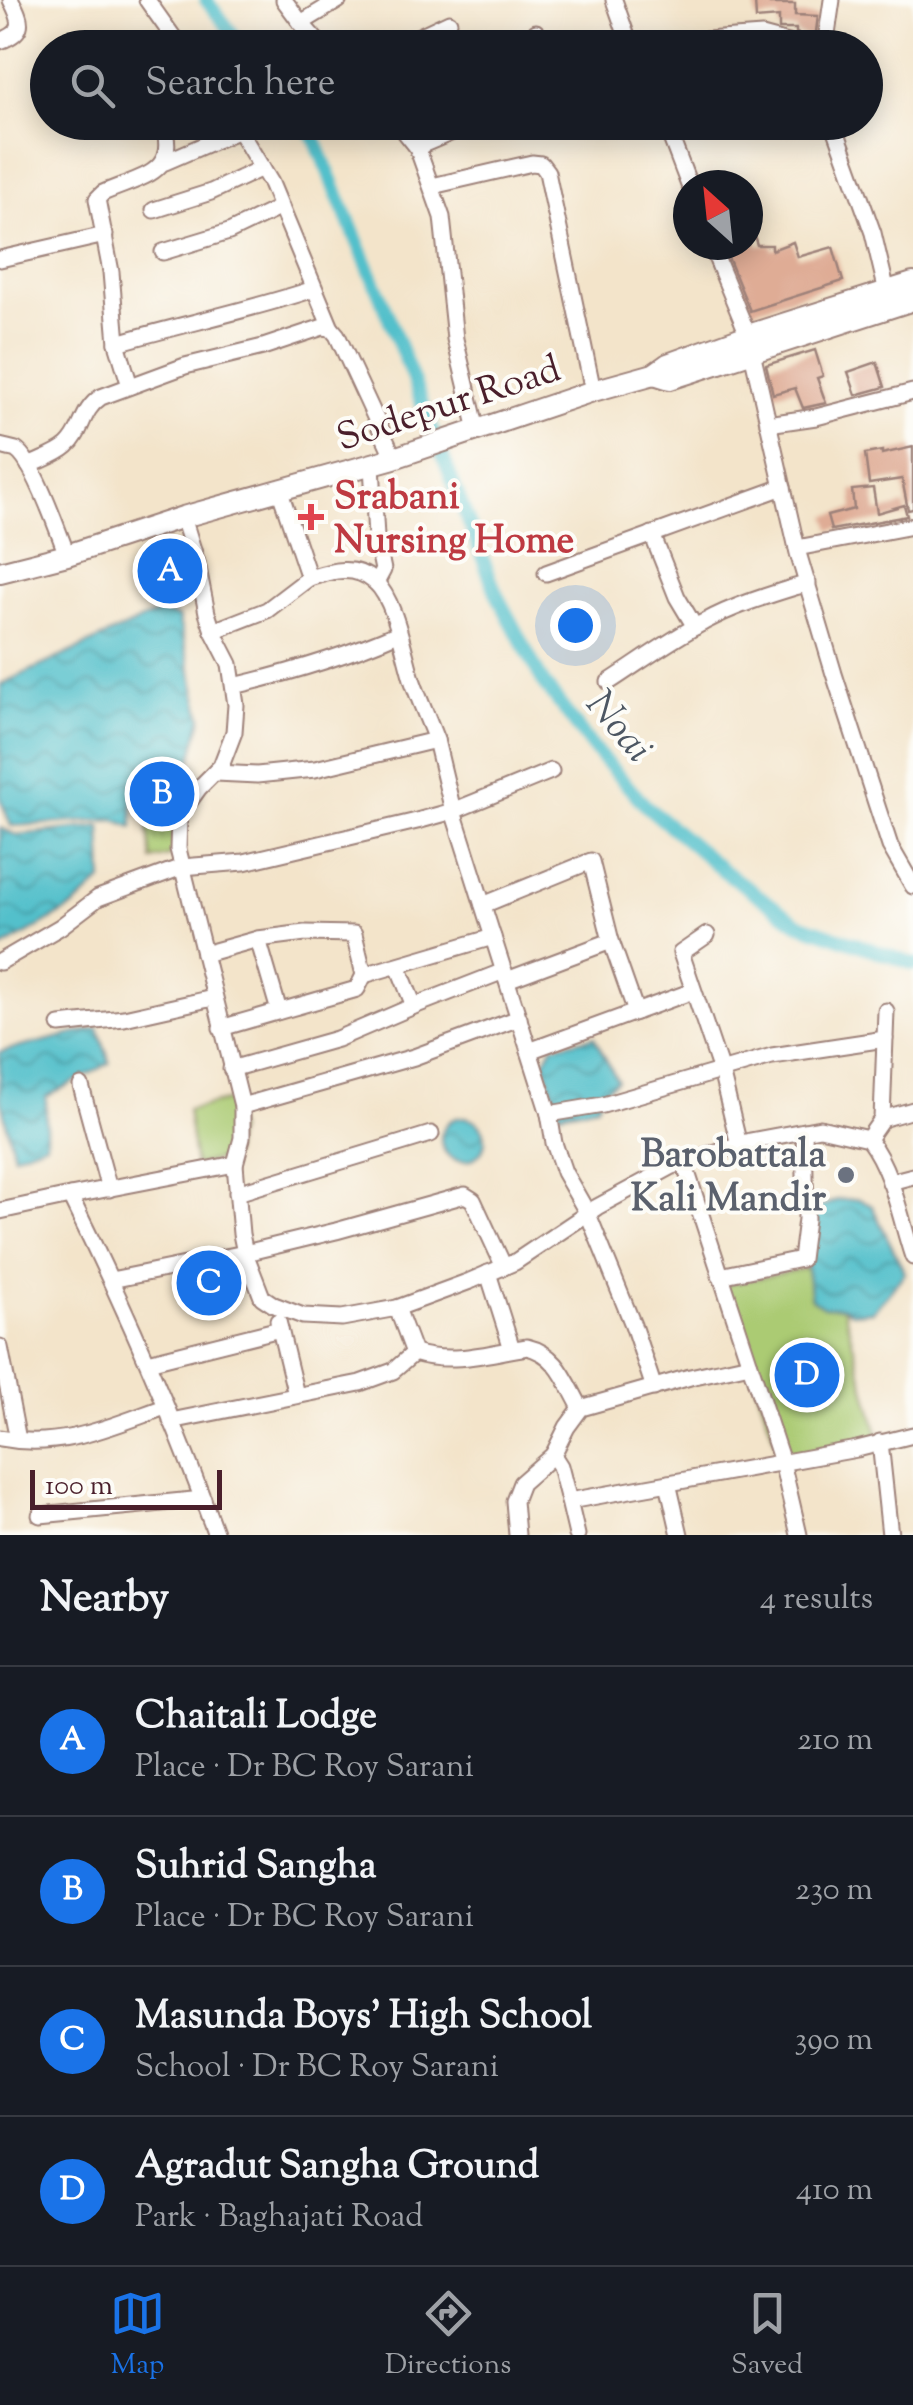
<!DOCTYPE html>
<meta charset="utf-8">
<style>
:root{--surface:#171b24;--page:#20242c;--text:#f1f3f6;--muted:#9ea1a6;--line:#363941;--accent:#1a73e8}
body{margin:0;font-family:"Sorts Mill Goudy",serif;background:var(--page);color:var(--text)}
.compass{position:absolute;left:673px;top:170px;width:90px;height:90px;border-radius:50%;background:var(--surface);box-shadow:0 5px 25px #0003;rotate:333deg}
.scale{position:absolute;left:30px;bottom:25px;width:192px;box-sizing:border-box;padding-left:10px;border:5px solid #4a1f2b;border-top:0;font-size:28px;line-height:35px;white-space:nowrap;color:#4a1f2b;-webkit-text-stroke:8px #fdfcf7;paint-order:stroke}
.you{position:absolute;left:575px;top:625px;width:35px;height:35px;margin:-25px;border:8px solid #fff;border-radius:50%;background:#1a73e8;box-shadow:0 0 0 15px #1a73e833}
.badge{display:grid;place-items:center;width:65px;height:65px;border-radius:50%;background:var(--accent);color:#fff;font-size:32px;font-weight:700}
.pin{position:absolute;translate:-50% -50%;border:5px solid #fff;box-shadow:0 2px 10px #0006}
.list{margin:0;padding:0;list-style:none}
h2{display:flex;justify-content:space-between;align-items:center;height:130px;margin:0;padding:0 40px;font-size:42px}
h2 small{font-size:32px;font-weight:400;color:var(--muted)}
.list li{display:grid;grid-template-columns:65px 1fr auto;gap:30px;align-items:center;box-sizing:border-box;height:150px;padding:0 40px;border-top:2px solid var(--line)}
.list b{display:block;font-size:38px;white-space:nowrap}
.list p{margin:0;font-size:32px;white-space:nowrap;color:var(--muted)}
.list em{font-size:32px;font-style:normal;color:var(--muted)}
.icon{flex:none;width:55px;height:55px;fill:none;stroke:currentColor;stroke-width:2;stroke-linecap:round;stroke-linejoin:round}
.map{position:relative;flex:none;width:913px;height:1535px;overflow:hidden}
.search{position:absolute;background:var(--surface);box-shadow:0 5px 25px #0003;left:30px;right:30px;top:30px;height:110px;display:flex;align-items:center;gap:25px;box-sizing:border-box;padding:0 35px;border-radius:55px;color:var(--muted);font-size:38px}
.sheet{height:730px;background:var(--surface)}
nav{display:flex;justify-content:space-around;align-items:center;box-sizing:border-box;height:140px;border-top:2px solid var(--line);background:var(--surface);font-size:28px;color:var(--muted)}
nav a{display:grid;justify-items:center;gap:5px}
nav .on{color:var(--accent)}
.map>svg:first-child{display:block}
.grass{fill:url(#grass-tufts);stroke:#7a754f;stroke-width:2.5}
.green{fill:#abcb73;stroke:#7a754f;stroke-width:2.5}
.water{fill:url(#water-waves);stroke:#4e707b;stroke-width:2.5}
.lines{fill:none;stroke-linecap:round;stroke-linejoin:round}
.canal{stroke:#53c0cb;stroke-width:14}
.building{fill:#dfac95}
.minor-casing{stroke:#9e827a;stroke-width:19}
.major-casing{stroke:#9e827a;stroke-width:24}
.minor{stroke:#fff;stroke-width:15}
.major{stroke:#fff;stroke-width:20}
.health-dot{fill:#e0444e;stroke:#fdfcf7;stroke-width:4}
.worship-dot{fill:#6b7280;stroke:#fdfcf7;stroke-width:4}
.labels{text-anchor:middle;stroke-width:8;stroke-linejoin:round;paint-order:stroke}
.street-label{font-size:38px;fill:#4a1f2b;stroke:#fdfcf7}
.health-label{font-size:38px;font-weight:bold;fill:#be3a42;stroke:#fdfcf7;text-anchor:start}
.worship-label{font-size:38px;font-weight:bold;fill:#5b616d;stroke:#fdfcf7;text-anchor:end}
.water-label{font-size:40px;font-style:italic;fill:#4d5763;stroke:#fdfcf7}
</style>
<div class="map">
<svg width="913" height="1535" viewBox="0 0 913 1535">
<defs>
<pattern id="grass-tufts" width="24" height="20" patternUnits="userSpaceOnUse" patternTransform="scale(2.5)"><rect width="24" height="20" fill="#abcb73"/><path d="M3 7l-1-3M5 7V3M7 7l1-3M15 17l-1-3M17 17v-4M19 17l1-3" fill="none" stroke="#95ae64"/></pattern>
<pattern id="water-waves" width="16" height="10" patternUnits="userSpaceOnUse" patternTransform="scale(2.5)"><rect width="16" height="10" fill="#53c0cb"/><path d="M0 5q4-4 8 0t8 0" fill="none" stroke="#479ba5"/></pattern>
</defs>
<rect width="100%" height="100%" fill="#fdfcf7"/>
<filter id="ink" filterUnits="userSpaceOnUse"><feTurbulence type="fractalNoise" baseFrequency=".01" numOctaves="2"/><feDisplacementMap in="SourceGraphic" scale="20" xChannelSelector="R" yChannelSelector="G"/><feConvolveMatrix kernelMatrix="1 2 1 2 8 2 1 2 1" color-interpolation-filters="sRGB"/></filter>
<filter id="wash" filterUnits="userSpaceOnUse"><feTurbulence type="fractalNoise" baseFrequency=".0048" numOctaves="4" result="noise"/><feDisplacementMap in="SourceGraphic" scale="40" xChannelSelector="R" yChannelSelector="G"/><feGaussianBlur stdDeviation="2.25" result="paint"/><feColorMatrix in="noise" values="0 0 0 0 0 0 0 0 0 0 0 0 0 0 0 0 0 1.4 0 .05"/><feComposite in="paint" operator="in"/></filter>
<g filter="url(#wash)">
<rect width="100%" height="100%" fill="#f3e4ca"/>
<!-- grass -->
<polygon class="grass" points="180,801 176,831 177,854 152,860 145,803"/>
<!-- green -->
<g class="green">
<polygon points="230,1100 237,1129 232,1156 195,1166 187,1110"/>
<polygon points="807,1268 811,1299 824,1307 843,1307 880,1442 782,1462 723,1285"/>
</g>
<!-- water -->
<g class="water">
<polygon points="159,612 178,617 202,717 189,768 133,784 133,827 115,820 11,826 0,798 1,684"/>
<polygon points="101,826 103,880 75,906 0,949 0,828 17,835"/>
<polygon points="98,1028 110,1063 46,1097 46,1143 14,1155 0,1098 0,1052"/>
<polygon points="594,1037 617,1080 602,1092 597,1106 559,1113 544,1061 553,1046"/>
<circle cx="463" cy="1139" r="22"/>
<polygon points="859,1199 872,1206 905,1273 873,1311 853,1313 843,1307 824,1307 811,1299 805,1253 811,1211 837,1200"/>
</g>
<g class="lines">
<!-- canal -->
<g class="canal">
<polyline points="206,0 244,48"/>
<polyline points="303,122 313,135 381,298 497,595 543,682 593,748 646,806 721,869 797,923 913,964"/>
</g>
</g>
<g id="blocks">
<!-- building -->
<g class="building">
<polygon points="770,0 770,4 795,4 795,15 818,16 815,40 796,33 796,29 779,29 779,17 756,19 755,1"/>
<polygon points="750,223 757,245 772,245 772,250 793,242 798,257 833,247 843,281 750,311 723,245 748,245 748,224"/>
<polygon points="815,350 823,376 817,378 826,403 803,408 795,388 773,394 766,365"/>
<polygon points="877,362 885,387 856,395 848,372"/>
<polygon points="913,447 913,509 908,510 902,479 869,484 865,454 882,451 882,454"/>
<polygon points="873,488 877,513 904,505 907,516 831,530 827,516 854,509 852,490"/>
<polygon points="181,550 190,584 158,593 148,558"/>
</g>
</g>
</g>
<g filter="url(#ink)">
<use href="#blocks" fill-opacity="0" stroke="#9e827a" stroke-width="2.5"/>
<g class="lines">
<defs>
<g id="minor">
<polyline points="147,0 181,48"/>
<polyline points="284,0 301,23 323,48"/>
<polyline points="614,0 631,48"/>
<polyline points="301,23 339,0"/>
<polyline points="536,32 542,48"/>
<path d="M 0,41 C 26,32 22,21 11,0"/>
<polyline points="394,48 449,22"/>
<polyline points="668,48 679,42 762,36 807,48"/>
<polyline points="825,48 832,0"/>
<polyline points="234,122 271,183 331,328"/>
<polyline points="397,122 417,147 442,217 455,339 477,430"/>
<polyline points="665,122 689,185"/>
<polyline points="833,122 873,233 887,292"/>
<polyline points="417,147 476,122"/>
<polyline points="165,162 239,130"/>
<polyline points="432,186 532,163 541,164 547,172 593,391"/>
<polyline points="154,210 211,192 262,168"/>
<polyline points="711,245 748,335 798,553 834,674 890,846 913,886"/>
<polyline points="163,252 229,232 281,207"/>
<polyline points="0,259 105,235"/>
<path d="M 117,343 C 183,324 250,310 314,289"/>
<path d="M 130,386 L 117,343 L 111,272 L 97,199 L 103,193 C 141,176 181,174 162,122"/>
<polyline points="768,424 816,417 913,392"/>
<path d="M 0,446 C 3,447 14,449 16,450 C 34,461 59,534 67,555"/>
<polyline points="372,465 376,537 383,570 376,583"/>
<path d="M 29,466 C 40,460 57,455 67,446 C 83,432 81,410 101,397 L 185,366 L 263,347 L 323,327 L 331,328 L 337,335 L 394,458"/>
<path d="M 183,517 L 197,563 L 207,613 L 213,631 L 230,664 L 236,705 L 234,732 L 221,766 L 199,788 L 179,816 L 178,849 L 242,1106 L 242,1138 L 235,1164 L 241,1234 L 245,1253 L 262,1297 L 274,1305 L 303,1316 L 342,1318 L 397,1308 L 470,1281 L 515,1262 L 597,1207 L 673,1166 L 750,1141 L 820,1128 L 868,1139 C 893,1172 900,1218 913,1257"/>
<polyline points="652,534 677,597 695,627"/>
<polyline points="797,548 913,526"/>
<polyline points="546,573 783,487"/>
<polyline points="213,631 267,610 309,578 280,492"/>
<path d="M 609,682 C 640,662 671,639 704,622 C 737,604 773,594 808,583"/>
<path d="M 234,686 C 289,673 346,656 398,633"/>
<polyline points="436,740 453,811 549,1114 554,1143 564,1172 588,1214 633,1325 654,1388"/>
<path d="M 216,773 L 257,775 L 315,769 L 436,740 C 429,721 420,702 413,682 C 404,655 396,601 375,582 C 354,564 332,571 309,578"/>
<polyline points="483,905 591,861 611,941 636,1012"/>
<polyline points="707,935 681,953 721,1071 739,1145"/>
<polyline points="258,939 279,1011"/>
<polyline points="204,954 258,939 305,933 354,934 364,975 357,989 221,1028"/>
<polyline points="0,962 60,927 98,898 182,867 244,862 417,821 453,811 551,771"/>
<polyline points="398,966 414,1006"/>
<polyline points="364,975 493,937"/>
<polyline points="507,980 611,941"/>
<polyline points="60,1025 124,1018 213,998"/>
<polyline points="529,1051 693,991"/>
<polyline points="231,1069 337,1039 414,1006 504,971"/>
<polyline points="81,1086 109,1189"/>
<polyline points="242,1106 414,1057 519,1018"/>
<polyline points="549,1114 603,1105 772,1056 885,1039"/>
<polyline points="882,1119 913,1110"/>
<polyline points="868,1139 882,1119 886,1011"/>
<polyline points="684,1163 782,1462 799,1535"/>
<polyline points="890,1182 913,1176"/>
<polyline points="237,1193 431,1134"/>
<polyline points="0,1211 70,1196"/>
<polyline points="488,1273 512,1349"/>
<polyline points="720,1276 801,1259 806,1219 804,1131"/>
<polyline points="111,1280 245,1253 336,1231 465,1195 473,1200 504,1267"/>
<path d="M 397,1308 L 414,1353 C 451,1365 490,1353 527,1347 C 558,1354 566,1382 581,1408"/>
<polyline points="278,1321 296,1395"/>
<polyline points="0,1347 18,1440"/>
<polyline points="148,1362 280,1329"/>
<polyline points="750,1364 690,1377 581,1408 567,1427 553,1455 560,1466 569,1501 857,1449 913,1435"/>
<polyline points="171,1421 360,1383 393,1371 414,1353"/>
<path d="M 0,1438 C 61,1450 109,1427 165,1407"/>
<polyline points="880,1442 890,1535"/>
<polyline points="668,1483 680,1535"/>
<polyline points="569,1501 577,1535"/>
<polyline points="40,1515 203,1499"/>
<path d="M 216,1535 C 174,1419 125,1307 70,1196 L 235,1164"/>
<polyline points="517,1535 514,1501 521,1483 553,1455"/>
</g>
<g id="major">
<polyline points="654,374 670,379 913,300"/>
<polyline points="0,572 67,555 183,517 394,458 593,391 654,374 668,364 748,335 913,283"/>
</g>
</defs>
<!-- minor casing -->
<use href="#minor" class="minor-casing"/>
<!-- major casing -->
<use href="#major" class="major-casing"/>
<!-- minor -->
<use href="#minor" class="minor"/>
<!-- major -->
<use href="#major" class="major"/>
</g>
</g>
<!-- markers -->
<path class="health-dot" d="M306 502h10v10h10v10h-10v10h-10v-10h-10v-10h10z"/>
<circle class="worship-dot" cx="846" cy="1175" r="10"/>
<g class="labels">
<!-- street labels -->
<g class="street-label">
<text transform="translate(448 402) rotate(-18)" y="13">Sodepur Road</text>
</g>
<!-- health labels -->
<g class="health-label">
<text x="334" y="508">Srabani<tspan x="334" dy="44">Nursing Home</tspan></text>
</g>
<!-- worship labels -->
<g class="worship-label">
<text x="826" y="1166">Barobattala<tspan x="826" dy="44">Kali Mandir</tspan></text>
</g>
<!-- water labels -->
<g class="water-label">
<text transform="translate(621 725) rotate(50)" y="14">Noai</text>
</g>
</g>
</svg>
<svg class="compass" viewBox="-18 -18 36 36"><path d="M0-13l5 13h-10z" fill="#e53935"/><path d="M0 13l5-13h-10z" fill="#9ea1a6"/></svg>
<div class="scale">100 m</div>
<div class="you"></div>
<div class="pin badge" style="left:170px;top:571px">A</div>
<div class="pin badge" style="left:162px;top:794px">B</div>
<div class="pin badge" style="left:209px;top:1283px">C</div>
<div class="pin badge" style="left:807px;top:1375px">D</div>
<div class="search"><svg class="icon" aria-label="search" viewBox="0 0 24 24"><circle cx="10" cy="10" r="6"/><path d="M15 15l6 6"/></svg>Search here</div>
</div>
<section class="sheet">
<h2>Nearby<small>4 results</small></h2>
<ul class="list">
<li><span class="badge">A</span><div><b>Chaitali Lodge</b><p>Place · Dr BC Roy Sarani</p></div><em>210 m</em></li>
<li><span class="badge">B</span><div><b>Suhrid Sangha</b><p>Place · Dr BC Roy Sarani</p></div><em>230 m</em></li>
<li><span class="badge">C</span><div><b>Masunda Boys' High School</b><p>School · Dr BC Roy Sarani</p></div><em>390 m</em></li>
<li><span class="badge">D</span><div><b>Agradut Sangha Ground</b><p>Park · Baghajati Road</p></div><em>410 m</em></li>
</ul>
</section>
<nav>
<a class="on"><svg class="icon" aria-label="map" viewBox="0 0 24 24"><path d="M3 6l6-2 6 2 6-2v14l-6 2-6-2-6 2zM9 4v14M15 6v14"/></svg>Map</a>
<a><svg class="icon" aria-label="directions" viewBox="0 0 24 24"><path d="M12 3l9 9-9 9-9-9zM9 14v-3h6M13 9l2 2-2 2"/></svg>Directions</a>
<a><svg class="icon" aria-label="saved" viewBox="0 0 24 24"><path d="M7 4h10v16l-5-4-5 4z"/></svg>Saved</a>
</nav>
